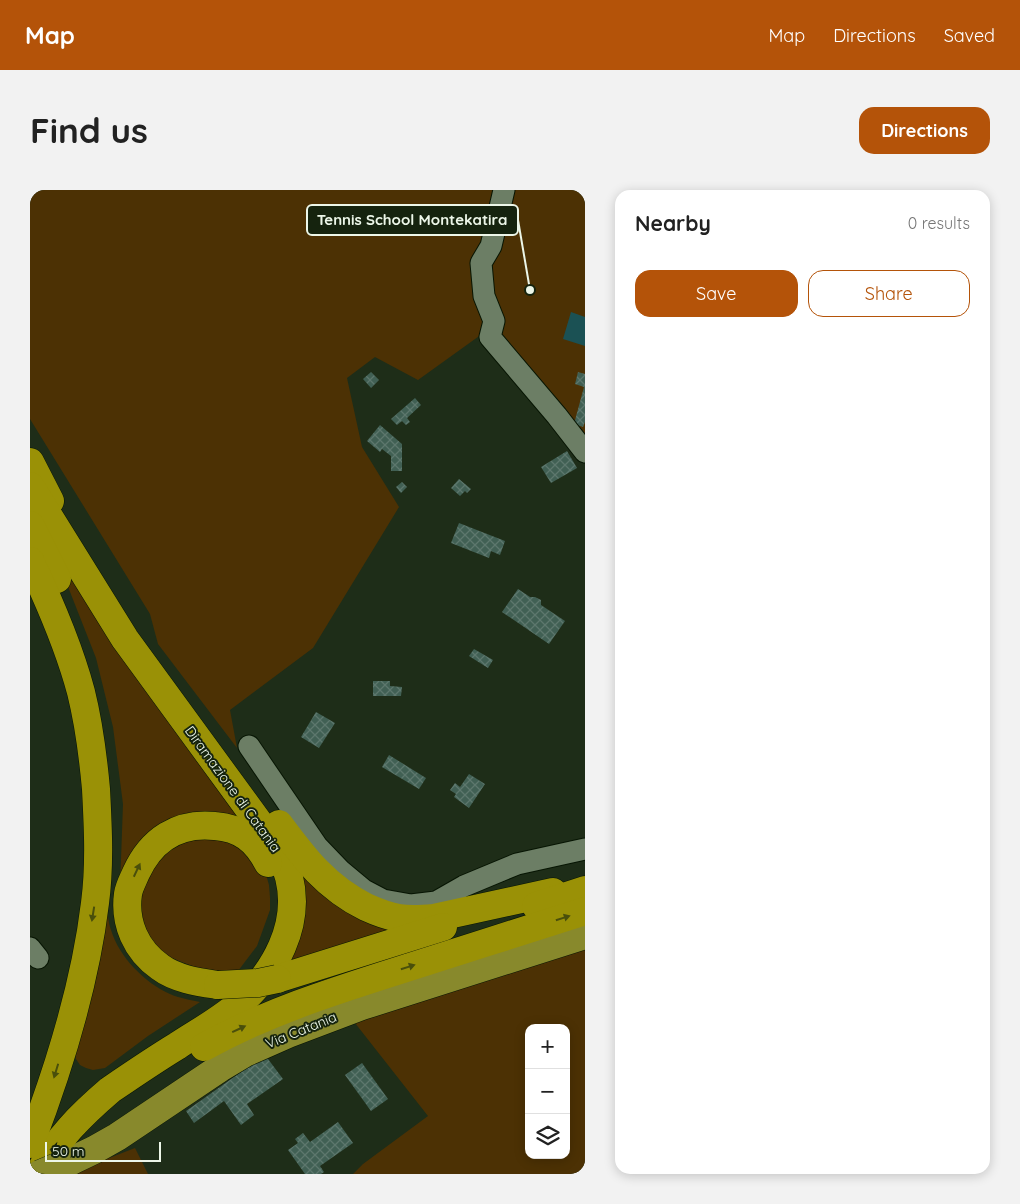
<!DOCTYPE html>
<meta charset="utf-8">
<style>
:root{--surface:#fff;--page:#f2f2f2;--text:#222;--muted:#767676;--line:#e0e0e0;--accent:#b45309}
body{margin:0;font-family:Quicksand,sans-serif;background:var(--page);color:var(--text)}
.controls{position:absolute;right:15px;bottom:15px;display:grid;overflow:hidden;border-radius:10px;box-shadow:0 2px 12px #0003}
.controls button{width:45px;height:45px;display:grid;place-items:center;padding:0;border:0;border-bottom:1px solid var(--line);background:var(--surface);color:var(--text);font:25px sans-serif}
.scale{position:absolute;left:15px;bottom:12px;width:116px;box-sizing:border-box;padding-left:5px;border:2px solid #ecf6e8;border-top:0;font-size:14px;line-height:18px;white-space:nowrap;color:#ecf6e8;-webkit-text-stroke:4px #15230e;paint-order:stroke}
.list{margin:0;padding:0;list-style:none}
h2{display:flex;justify-content:space-between;align-items:center;height:65px;margin:0;padding:0 20px;font-size:21px}
h2 small{font-size:16px;font-weight:400;color:var(--muted)}
.actions{display:flex;gap:10px;padding:15px 20px}
.actions a{flex:1;padding:11px 0;border:1px solid var(--accent);border-radius:15px;text-align:center;font-size:18px;color:var(--accent)}
.actions .main{background:var(--accent);color:#fff}
.icon{flex:none;width:28px;height:28px;fill:none;stroke:currentColor;stroke-width:2;stroke-linecap:round;stroke-linejoin:round}
.map{position:relative;flex:none;width:555px;height:984px;overflow:hidden;border-radius:15px}
header{display:flex;align-items:center;gap:30px;box-sizing:border-box;height:70px;padding:0 25px;background:var(--accent);color:#fff}
header strong{font-size:24px}
nav{display:flex;gap:28px;margin-inline-start:auto;font-size:18px}
.intro{display:flex;align-items:center;justify-content:space-between;box-sizing:border-box;height:120px;padding:0 30px}
h1{margin:0;font-size:35px}
.button{padding:12px 22px;border-radius:15px;background:var(--accent);color:#fff;font-size:18px;font-weight:700}
main{display:flex;gap:30px;padding:0 30px}
aside{flex:1;background:var(--surface);border-radius:15px;box-shadow:0 2px 12px #0003}
.map>svg:first-child{display:block}
.green{fill:#4c3104;fill-rule:evenodd}
.water{fill:#1b5154}
.building{fill:url(#building-cross-hatch)}
.lines{fill:none;stroke-linecap:round;stroke-linejoin:round}
.minor-casing{stroke:#071503;stroke-width:23}
.major-casing{stroke:#071503;stroke-width:29}
.highway-casing{stroke:#071503;stroke-width:29}
.minor{stroke:#6c7e65;stroke-width:21}
.major{stroke:#88892c;stroke-width:28}
.highway{stroke:#9a9106;stroke-width:28}
.major-bridge-casing{stroke:#071503;stroke-width:29;stroke-linecap:butt}
.highway-bridge-casing{stroke:#071503;stroke-width:29;stroke-linecap:butt}
.major-bridge{stroke:#88892c;stroke-width:28}
.highway-bridge{stroke:#9a9106;stroke-width:28}
.oneway{fill:#4a4f0b}
.labels{text-anchor:middle;stroke-width:4;stroke-linejoin:round;paint-order:stroke}
.street-label{font-size:14px;fill:#ecf6e8;stroke:#15230e}
.leader{fill:none;stroke:#ecf6e8;stroke-width:2}
.callout-dot{fill:#ecf6e8;stroke:#15230e;stroke-width:2}
.callout{fill:#15230e;stroke:#ecf6e8;stroke-width:2}
.callout-label{font-size:15px;text-anchor:middle;font-weight:bold;fill:#ecf6e8}
</style>
<header>
<strong>Map</strong>
<nav><a>Map</a><a>Directions</a><a>Saved</a></nav>
</header>
<div class="intro"><h1>Find us</h1><a class="button">Directions</a></div>
<main>
<div class="map">
<svg width="555" height="984" viewBox="0 0 555 984">
<defs>
<pattern id="building-cross-hatch" width="8" height="8" patternUnits="userSpaceOnUse" patternTransform="scale(1.25)"><rect width="8" height="8" fill="#416054"/><path d="M0 0l8 8M0 8l8-8" fill="none" stroke="#5d776d"/></pattern>
</defs>
<rect width="100%" height="100%" fill="#1e2d18"/>
<!-- green -->
<g class="green">
<polygon points="0,0 555,0 555,253 452,144 388,190 345,167 317,188 332,257 369,317 283,458 200,520 207,558 128,454 120,424 0,229"/>
<polygon points="40,370 233,649 182,628 90,697 93,614 83,537 66,468 33,384"/>
<polygon points="195,644 235,681 239,695 240,708 240,720 227,756 208,781 180,781 167,778 142,768 130,760 121,749 114,737 109,724 109,696 141,651"/>
<polygon points="270,683 375,736 254,774"/>
<path d="M 76,713 C 78,722 78,732 81,740 C 89,767 115,793 140,804 C 149,808 161,810 170,812 L 118,846 L 75,878 L 63,880 L 56,878 L 50,875 L 46,869 L 43,858 Z"/>
<path d="M 555,756 L 555,984 L 323,984 L 333,974 L 398,926 L 325,833 ZM 499,838 L 536,838 L 536,965 L 499,965 Z"/>
<polygon points="105,958 118,984 38,984"/>
</g>
<!-- water -->
<polygon class="water" points="541,122 555,127 555,156 533,149"/>
<!-- building -->
<g class="building">
<polygon points="341,182 349,190 341,198 333,189"/>
<polygon points="548,182 555,184 555,232 553,237 544,234 554,197 545,194"/>
<polygon points="385,208 391,215 377,228 380,232 376,235 372,231 367,235 361,229"/>
<polygon points="350,235 372,254 372,281 361,281 361,266 352,259 350,262 337,251"/>
<polygon points="537,261 547,278 521,293 511,277"/>
<polygon points="429,289 441,299 437,303 435,301 430,306 421,298"/>
<polygon points="372,292 377,297 371,303 366,297"/>
<polygon points="429,333 475,351 470,365 461,361 459,368 421,353"/>
<polygon points="488,399 500,407 505,407 511,410 511,415 535,431 519,454 472,422"/>
<polygon points="444,459 463,470 458,478 439,466"/>
<polygon points="343,491 360,491 360,496 372,497 371,506 343,506"/>
<polygon points="286,522 305,533 289,558 271,547"/>
<polygon points="359,565 396,588 389,599 352,577"/>
<polygon points="439,584 455,594 439,618 424,607 426,604 420,600 425,593 430,597"/>
<polygon points="235,865 253,889 217,914 224,925 211,935 194,911 164,933 156,921"/>
<polygon points="332,873 358,909 341,921 315,885"/>
<polygon points="308,932 323,953 290,976 294,982 291,984 275,984 258,960 268,953 265,949 273,943 280,952"/>
</g>
<g class="lines">
<defs>
<g id="minor">
<polyline points="474,0 461,56 451,73 454,106 464,131 460,147 527,226 555,262"/>
<polyline points="219,556 287,656 310,680 334,700 353,710 381,715 406,712 434,696 487,674 555,659"/>
<polyline points="0,758 8,768"/>
</g>
<polyline id="major" points="41,971 64,960 87,947 190,878 215,863 258,844 332,816 555,745"/>
<g id="highway">
<polyline points="0,272 20,311"/>
<path d="M 0,296 L 95,449 L 246,656 C 251,666 256,676 259,687 C 271,735 245,782 210,813 C 191,830 168,842 147,856 C 124,870 102,885 80,900 C 52,924 25,950 9,984"/>
<polyline points="0,335 27,389"/>
<path d="M 0,371 C 20,413 39,457 51,502 C 59,534 63,566 66,599 C 68,637 70,675 65,713 C 55,796 30,876 0,954"/>
<path d="M 249,634 C 275,669 296,697 336,717 C 347,722 357,726 369,728 C 380,730 392,729 404,728 L 523,702"/>
<polyline points="506,716 555,700"/>
<polyline points="247,789 413,737"/>
<path d="M 188,795 C 168,792 146,789 130,777 C 106,760 94,733 98,704 C 99,697 103,690 106,683 C 121,650 148,632 185,636 C 211,638 226,650 238,673"/>
<path d="M 174,857 C 235,823 301,802 367,781 C 430,761 492,741 555,721"/>
</g>
</defs>
<!-- minor casing -->
<use href="#minor" class="minor-casing"/>
<!-- major casing -->
<use href="#major" class="major-casing"/>
<!-- highway casing -->
<use href="#highway" class="highway-casing"/>
<!-- minor -->
<use href="#minor" class="minor"/>
<!-- major -->
<use href="#major" class="major"/>
<!-- highway -->
<use href="#highway" class="highway"/>
<defs>
<polyline id="major-bridge" points="10,984 41,971"/>
<polyline id="highway-bridge" points="188,795 228,793 247,789"/>
</defs>
<!-- major-bridge casing -->
<use href="#major-bridge" class="major-bridge-casing"/>
<!-- highway-bridge casing -->
<use href="#highway-bridge" class="highway-bridge-casing"/>
<!-- major-bridge -->
<use href="#major-bridge" class="major-bridge"/>
<!-- highway-bridge -->
<use href="#highway-bridge" class="highway-bridge"/>
</g>
<!-- one-way arrows -->
<defs><path id="oneway-solid" d="M-6-.8H1V-3.2L6.5 0L1 3.2V.8H-6Z" transform="scale(1.25)"/></defs>
<g class="oneway">
<use href="#oneway-solid" transform="translate(107 680) rotate(-65)"/>
<use href="#oneway-solid" transform="translate(63 724) rotate(99)"/>
<use href="#oneway-solid" transform="translate(533 728) rotate(-18)"/>
<use href="#oneway-solid" transform="translate(378 777) rotate(-18)"/>
<use href="#oneway-solid" transform="translate(209 839) rotate(-25)"/>
<use href="#oneway-solid" transform="translate(26 881) rotate(107)"/>
</g>
<g class="labels">
<!-- street labels -->
<g class="street-label">
<text transform="translate(203 599) rotate(54)" y="5">Diramazione di Catania</text>
<text transform="translate(271 840) rotate(-22)" y="5">Via Catania</text>
</g>
</g>
<!-- callouts -->
<path class="leader" d="M500 100L488 30"/>
<circle class="callout-dot" cx="500" cy="100" r="5"/>
<rect class="callout" x="277" y="15" width="211" height="30" rx="5"/>
<g class="callout-label">
<text x="382" y="35">Tennis School Montekatira</text>
</g>
</svg>
<div class="controls">
<button>+</button>
<button>−</button>
<button><svg class="icon" aria-label="layers" viewBox="0 0 24 24"><path d="M12 4l9 5-9 5-9-5zM3 14l9 5 9-5"/></svg></button>
</div>
<div class="scale">50 m</div>
</div>
<aside>
<h2>Nearby<small>0 results</small></h2>
<ul class="list">
</ul>
<div class="actions"><a class="main">Save</a><a>Share</a></div>
</aside>
</main>
